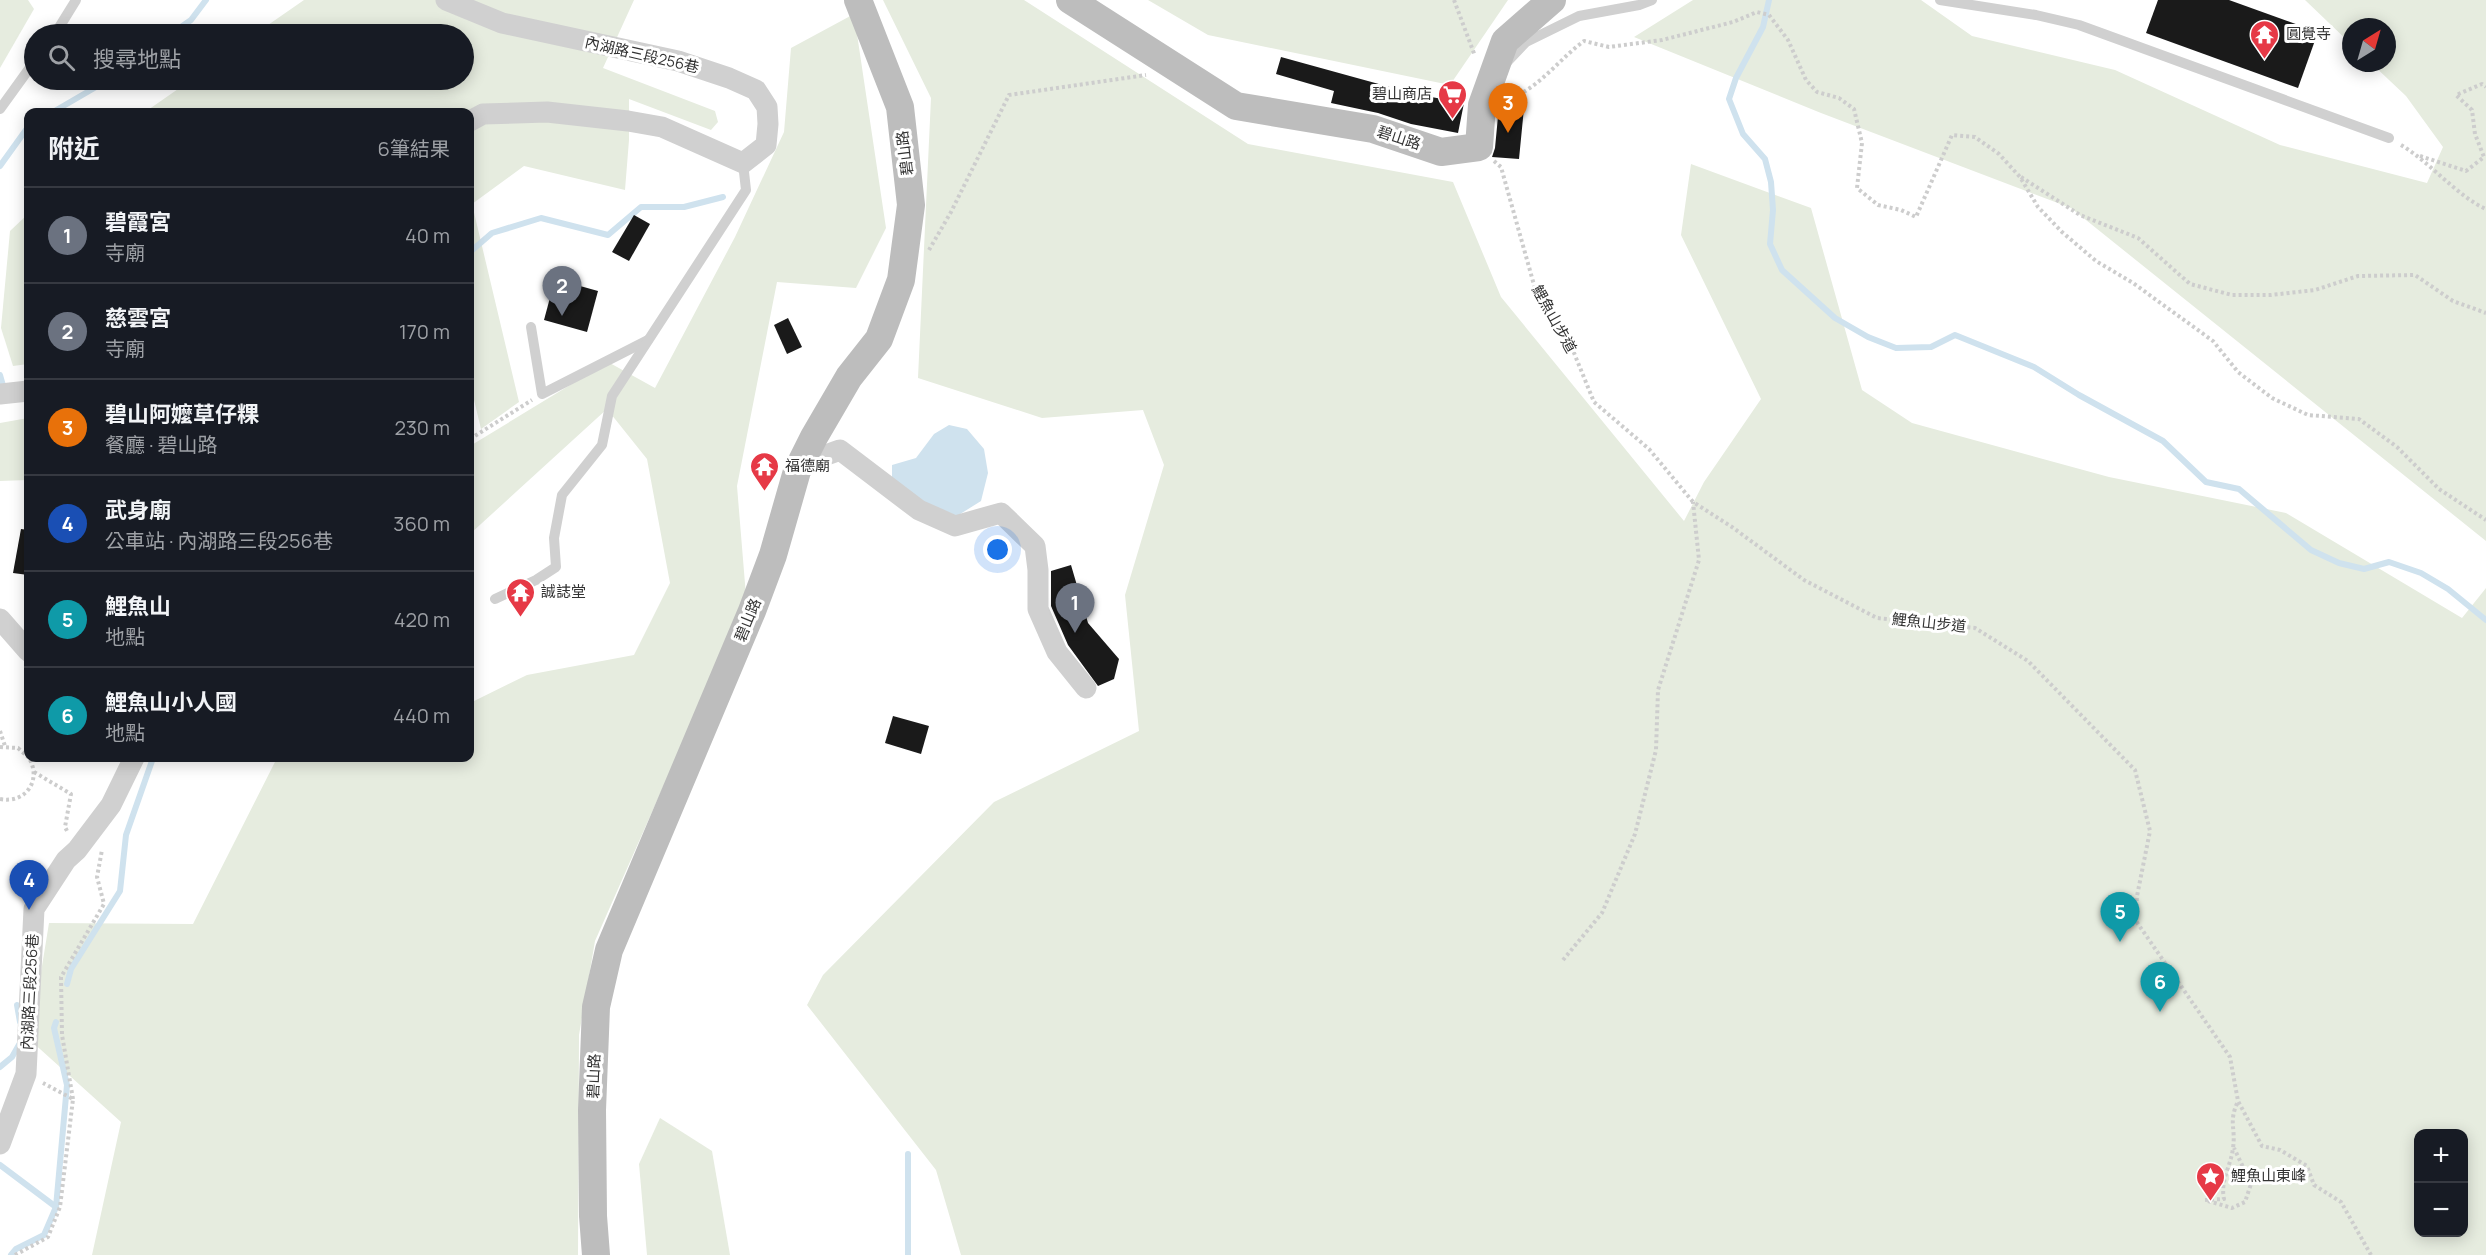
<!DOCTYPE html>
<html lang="zh-TW">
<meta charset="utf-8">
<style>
:root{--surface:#171b24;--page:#20242c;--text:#f1f3f6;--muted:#9ea1a6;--line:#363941;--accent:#0f766e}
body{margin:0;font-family:Manrope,"Noto Sans TC",sans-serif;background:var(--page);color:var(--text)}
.controls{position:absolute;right:18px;bottom:18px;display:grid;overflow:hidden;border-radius:12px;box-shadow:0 3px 15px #0003}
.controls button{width:54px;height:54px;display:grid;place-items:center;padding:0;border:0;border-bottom:2px solid var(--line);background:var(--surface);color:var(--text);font:30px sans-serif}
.compass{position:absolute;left:2342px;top:18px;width:54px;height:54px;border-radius:50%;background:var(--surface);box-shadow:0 3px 15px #0003;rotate:37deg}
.you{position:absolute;left:998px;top:550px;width:21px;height:21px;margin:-15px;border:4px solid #fff;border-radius:50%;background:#1a73e8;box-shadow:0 0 0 9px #1a73e833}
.badge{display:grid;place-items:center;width:39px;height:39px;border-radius:50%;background:var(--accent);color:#fff;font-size:20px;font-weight:700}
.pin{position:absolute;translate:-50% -50px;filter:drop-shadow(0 2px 3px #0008)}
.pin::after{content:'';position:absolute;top:32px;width:21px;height:18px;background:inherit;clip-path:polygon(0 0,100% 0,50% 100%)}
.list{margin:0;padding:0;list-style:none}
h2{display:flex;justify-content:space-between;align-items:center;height:78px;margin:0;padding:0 24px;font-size:26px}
h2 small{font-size:20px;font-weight:400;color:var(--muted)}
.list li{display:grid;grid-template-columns:39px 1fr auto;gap:18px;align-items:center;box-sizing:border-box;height:96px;padding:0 24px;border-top:2px solid var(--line)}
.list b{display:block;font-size:22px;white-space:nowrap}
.list p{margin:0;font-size:20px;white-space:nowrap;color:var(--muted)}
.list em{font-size:20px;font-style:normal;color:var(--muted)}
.icon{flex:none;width:33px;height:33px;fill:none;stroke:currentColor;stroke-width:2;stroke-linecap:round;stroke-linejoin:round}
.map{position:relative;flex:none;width:2486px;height:1255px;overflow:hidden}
.search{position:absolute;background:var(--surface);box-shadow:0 3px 15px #0003;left:24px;top:24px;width:450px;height:66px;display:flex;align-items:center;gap:15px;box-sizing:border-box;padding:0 21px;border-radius:33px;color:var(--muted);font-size:22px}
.panel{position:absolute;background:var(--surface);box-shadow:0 3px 15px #0003;left:24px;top:108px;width:450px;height:654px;border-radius:12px}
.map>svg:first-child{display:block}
.green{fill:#e6ecdf;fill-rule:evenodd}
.water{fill:#cfe2ee}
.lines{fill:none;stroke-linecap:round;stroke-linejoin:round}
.stream{stroke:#cfe2ee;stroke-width:6}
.building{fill:#1a1a1a}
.path{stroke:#cdcdcd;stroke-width:4;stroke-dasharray:3 3;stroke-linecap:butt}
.lane{stroke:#d0d0d0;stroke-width:10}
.street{stroke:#d0d0d0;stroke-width:21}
.secondary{stroke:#bdbdbd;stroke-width:28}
.labels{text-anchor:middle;stroke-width:6;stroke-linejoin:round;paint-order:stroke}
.poi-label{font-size:15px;fill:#333;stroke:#fff;text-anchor:start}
.street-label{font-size:15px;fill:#333;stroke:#fff}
</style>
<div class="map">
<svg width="2486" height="1255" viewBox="0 0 2486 1255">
<rect width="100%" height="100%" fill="#fff"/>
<!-- green -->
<g class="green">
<polygon points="0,0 28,0 34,9 0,68"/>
<polygon points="304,0 634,0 603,68 715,111 718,122 711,130 629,99 629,140 625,190 524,166 472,204 519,402 481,429 470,383 470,112 145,112 191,80 464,80 464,34 255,34"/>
<path d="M 883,0 L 1024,0 L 1248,144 L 1453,182 L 1501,297 L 1684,521 L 1704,482 L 1761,399 L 1681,235 L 1691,164 L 1811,208 L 1862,390 L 1912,423 L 2109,477 L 2286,513 L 2462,618 L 2486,588 L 2486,1255 L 961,1255 L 936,1170 L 807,1005 L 823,975 L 994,802 L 1139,731 L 1125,595 L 1164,465 L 1143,410 L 1042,418 L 918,378 L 931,98 ZM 2418,1134 L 2464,1134 L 2464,1232 L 2418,1232 Z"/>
<polygon points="1148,0 1508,0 1450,85 1208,35"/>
<polygon points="1693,0 1921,0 1972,36 2115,70 2280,145 2427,183 2443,147 2406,96 2371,63 2387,63 2387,27 2351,27 2351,44 2305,0 2486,0 2486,541 2071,208 1821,113 1634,37"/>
<polygon points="854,14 886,228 856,288 777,282 737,486 747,608 686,735 595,941 579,1035 578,1255 92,1255 121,1122 30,1040 49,923 193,924 277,758 470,758 470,703 527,675 634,655 670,583 647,459 607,409 470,534 470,446 608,362 655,388 735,237 784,132 791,48"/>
<polygon points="28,214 28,364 13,366 1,328 10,231"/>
<polygon points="28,418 28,480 0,481 0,423"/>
<polygon points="660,1118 712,1151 730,1255 647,1255 639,1164"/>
</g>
<!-- water -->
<polygon class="water" points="949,425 967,429 984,449 988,473 981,501 957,516 892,489 892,465 916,458 934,434"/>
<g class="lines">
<!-- stream -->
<g class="stream">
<polyline points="1769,0 1763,27 1736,78 1729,99 1743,134 1765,159 1771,182 1773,210 1770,244 1782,270 1835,318 1868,337 1896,348 1931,347 1955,335 2034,367 2079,395 2163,441 2206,482 2239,489 2311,550 2339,563 2364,569 2389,562 2421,573 2448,589 2486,620"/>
<polyline points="171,34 191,20 206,0"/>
<polyline points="53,112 108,80"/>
<polyline points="0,166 28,127"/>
<polyline points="470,252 492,233 541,218 608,235 641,207 684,207 723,197"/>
<polyline points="0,375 4,389"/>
<polyline points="67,984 71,969 120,891 126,835 153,758"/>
<polyline points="17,1005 20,1022"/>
<polyline points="0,1067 12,1057 20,1043"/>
<polyline points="0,1165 56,1207"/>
<polyline points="11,1255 16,1249 44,1235 56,1207 67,1085 54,1028 56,1022"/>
<polyline points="908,1255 908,1154"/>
</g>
</g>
<!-- building -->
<g class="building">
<polygon points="2158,0 2229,0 2318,32 2298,88 2146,33"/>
<polygon points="1281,57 1415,94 1464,103 1458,133 1411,124 1378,113 1331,103 1334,91 1276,74"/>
<polygon points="1499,106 1524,108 1519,159 1492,157 1495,148"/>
<polygon points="634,215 650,224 629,261 612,252"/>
<polygon points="555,279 598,291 587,332 544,320"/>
<polygon points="788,318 802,347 787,354 774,325"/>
<polygon points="21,529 28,530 28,575 13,573"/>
<polygon points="1071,565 1088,623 1119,659 1114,679 1098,686 1068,645 1051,606 1051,571"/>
<polygon points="893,716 929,726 921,754 885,743"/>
</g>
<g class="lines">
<!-- path -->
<g class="path">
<polyline points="1454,0 1475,56"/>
<path d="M 1507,99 C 1537,91 1559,59 1584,41 L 1609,47 L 1662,40 L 1733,22 L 1757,12 L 1769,15 L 1788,40 L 1806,80 L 1817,92 L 1839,98 L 1854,109 L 1862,143 L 1857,188 L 1878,205 L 1901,210 L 1916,217 L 1952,135 L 1975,137 L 1999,154 L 2020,177 L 2038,207 L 2062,232 L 2096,261 L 2133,283 L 2213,341 L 2238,372 L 2272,398 L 2308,415 L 2359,419 L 2397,447 L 2439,489 L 2486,520"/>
<path d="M 2401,145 C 2430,162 2458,197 2486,209"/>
<polyline points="2420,156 2466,171 2484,157 2475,134 2472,110 2456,95 2482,84 2486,87"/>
<polyline points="1494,161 1501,167 1536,292 1572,348 1594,402 1649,449 1693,502 1732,527 1804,580 1877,618 1975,628 2028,661 2135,770 2150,831 2137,896 2136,921 2230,1057 2238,1101 2262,1146 2280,1150 2307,1166 2314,1185 2341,1202 2371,1255"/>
<polyline points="2021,177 2080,215 2138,238 2190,284 2232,295 2271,295 2315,290 2358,276 2415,275 2453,301 2486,313"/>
<polyline points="929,250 951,212 1009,95 1146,75"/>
<polyline points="470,439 532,400"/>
<polyline points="0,731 5,746"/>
<polyline points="0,747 18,748 28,757"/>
<polyline points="34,772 71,794 65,827 68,833"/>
<path d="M 0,799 C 26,804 42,780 29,758"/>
<polyline points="1563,960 1602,913 1635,834 1656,750 1658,690 1699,560 1693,502"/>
<polyline points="73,1099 62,1035 61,977 104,904 97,877 102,850"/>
<path d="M 2205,1200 L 2224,1199 C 2220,1180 2231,1166 2233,1148 C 2236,1127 2228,1123 2238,1101"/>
<polyline points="2208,1201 2232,1208 2245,1202 2251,1184 2234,1148"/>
<polyline points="15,1255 48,1237 60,1207 73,1099 43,1083"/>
</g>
<!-- lane -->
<g class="lane">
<polyline points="1940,0 2036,15 2079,25 2389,138"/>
<polyline points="55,34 76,0"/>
<polyline points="1507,62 1526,42 1579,16 1639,5 1652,0"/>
<polyline points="0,109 34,62"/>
<polyline points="531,327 542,394 648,340"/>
<polyline points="495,599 536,580 556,567 554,538 562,495 602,445 612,396 746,190 743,163"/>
</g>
<!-- street -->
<g class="street">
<polyline points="446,0 502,23 678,61 729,78 756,90 767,107 768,124 766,145 743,163 662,127 628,121 547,112 483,114 470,121"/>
<polyline points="0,394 28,391"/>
<polyline points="803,457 815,459 840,450 919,510 955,526 1001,513 1035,546 1038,570 1038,609 1057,652 1086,688"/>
<polyline points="0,619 28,651"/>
<polyline points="0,1144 26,1074 34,909 66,860 77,850 111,805 134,758"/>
</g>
<!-- secondary -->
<g class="secondary">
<polyline points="1070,0 1236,106 1373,129 1441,152 1479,147 1482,105 1505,41 1552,0"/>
<polyline points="596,1255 593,1216 592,1110 596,1007 609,950 752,611 773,555 797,471 814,437 849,377 879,339 901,280 911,205 900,107 858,0"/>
</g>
</g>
<!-- icons -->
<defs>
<symbol id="temple-pin" viewBox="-11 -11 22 30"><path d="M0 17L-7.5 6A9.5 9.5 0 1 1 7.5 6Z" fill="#e63946" stroke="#fff"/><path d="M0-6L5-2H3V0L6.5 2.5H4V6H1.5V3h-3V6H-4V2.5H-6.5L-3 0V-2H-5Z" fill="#fff"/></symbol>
<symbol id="supermarket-pin" viewBox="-11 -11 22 30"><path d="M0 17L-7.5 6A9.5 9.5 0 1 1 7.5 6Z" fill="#e63946" stroke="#fff"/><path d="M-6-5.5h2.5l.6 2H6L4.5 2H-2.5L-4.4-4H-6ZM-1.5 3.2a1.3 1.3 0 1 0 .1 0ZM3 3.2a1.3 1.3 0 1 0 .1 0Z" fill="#fff"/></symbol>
<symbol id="sight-pin" viewBox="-11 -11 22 30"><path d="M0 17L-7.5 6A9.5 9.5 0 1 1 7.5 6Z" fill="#e63946" stroke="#fff"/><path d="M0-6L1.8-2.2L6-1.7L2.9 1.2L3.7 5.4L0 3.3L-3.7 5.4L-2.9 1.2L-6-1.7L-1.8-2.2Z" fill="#fff"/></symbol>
</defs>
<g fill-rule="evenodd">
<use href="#temple-pin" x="2248" y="18" width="33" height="45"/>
<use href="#supermarket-pin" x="1436" y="78" width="33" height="45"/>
<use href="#temple-pin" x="748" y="450" width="33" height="45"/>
<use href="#temple-pin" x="504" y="576" width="33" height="45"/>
<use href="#sight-pin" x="2194" y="1160" width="33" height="45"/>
</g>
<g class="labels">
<!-- poi labels -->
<g class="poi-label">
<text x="2286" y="39">圓覺寺</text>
<text x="1432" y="99" text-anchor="end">碧山商店</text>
<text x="785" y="471">福德廟</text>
<text x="541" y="597">誠誌堂</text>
<text x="2231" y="1181">鯉魚山東峰</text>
</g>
<!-- street labels -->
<g class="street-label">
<text transform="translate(642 55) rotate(13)" y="5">內湖路三段256巷</text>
<text transform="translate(1399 138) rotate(18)" y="5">碧山路</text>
<text transform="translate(905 153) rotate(-97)" y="5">碧山路</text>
<text transform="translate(1554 319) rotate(61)" y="5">鯉魚山步道</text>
<text transform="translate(748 620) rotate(-68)" y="5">碧山路</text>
<text transform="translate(1929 623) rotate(6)" y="5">鯉魚山步道</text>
<text transform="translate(30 992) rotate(-87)" y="5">內湖路三段256巷</text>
<text transform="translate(594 1076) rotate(-88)" y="5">碧山路</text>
</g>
</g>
</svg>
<div class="controls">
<button>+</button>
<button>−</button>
</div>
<svg class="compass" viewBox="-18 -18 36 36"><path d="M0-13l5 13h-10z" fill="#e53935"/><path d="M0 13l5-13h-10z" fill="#9ea1a6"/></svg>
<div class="you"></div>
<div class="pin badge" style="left:1075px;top:633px;background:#6b7280">1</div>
<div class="pin badge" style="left:562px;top:316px;background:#6b7280">2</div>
<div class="pin badge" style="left:1508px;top:133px;background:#e8710a">3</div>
<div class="pin badge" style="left:29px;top:910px;background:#1a4fb4">4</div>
<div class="pin badge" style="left:2120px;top:942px;background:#0f9aa8">5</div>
<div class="pin badge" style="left:2160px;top:1012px;background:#0f9aa8">6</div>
<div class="search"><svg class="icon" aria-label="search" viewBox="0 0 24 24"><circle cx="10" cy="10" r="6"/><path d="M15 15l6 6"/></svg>搜尋地點</div>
<section class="panel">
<h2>附近<small>6筆結果</small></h2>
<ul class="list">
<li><span class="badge" style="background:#6b7280">1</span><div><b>碧霞宮</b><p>寺廟</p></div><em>40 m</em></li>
<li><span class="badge" style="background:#6b7280">2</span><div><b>慈雲宮</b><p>寺廟</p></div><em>170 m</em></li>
<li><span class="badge" style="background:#e8710a">3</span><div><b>碧山阿嬤草仔粿</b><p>餐廳 · 碧山路</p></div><em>230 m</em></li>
<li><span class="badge" style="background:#1a4fb4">4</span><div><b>武身廟</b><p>公車站 · 內湖路三段256巷</p></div><em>360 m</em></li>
<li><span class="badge" style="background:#0f9aa8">5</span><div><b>鯉魚山</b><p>地點</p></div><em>420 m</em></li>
<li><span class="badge" style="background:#0f9aa8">6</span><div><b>鯉魚山小人國</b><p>地點</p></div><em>440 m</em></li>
</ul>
</section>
</div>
